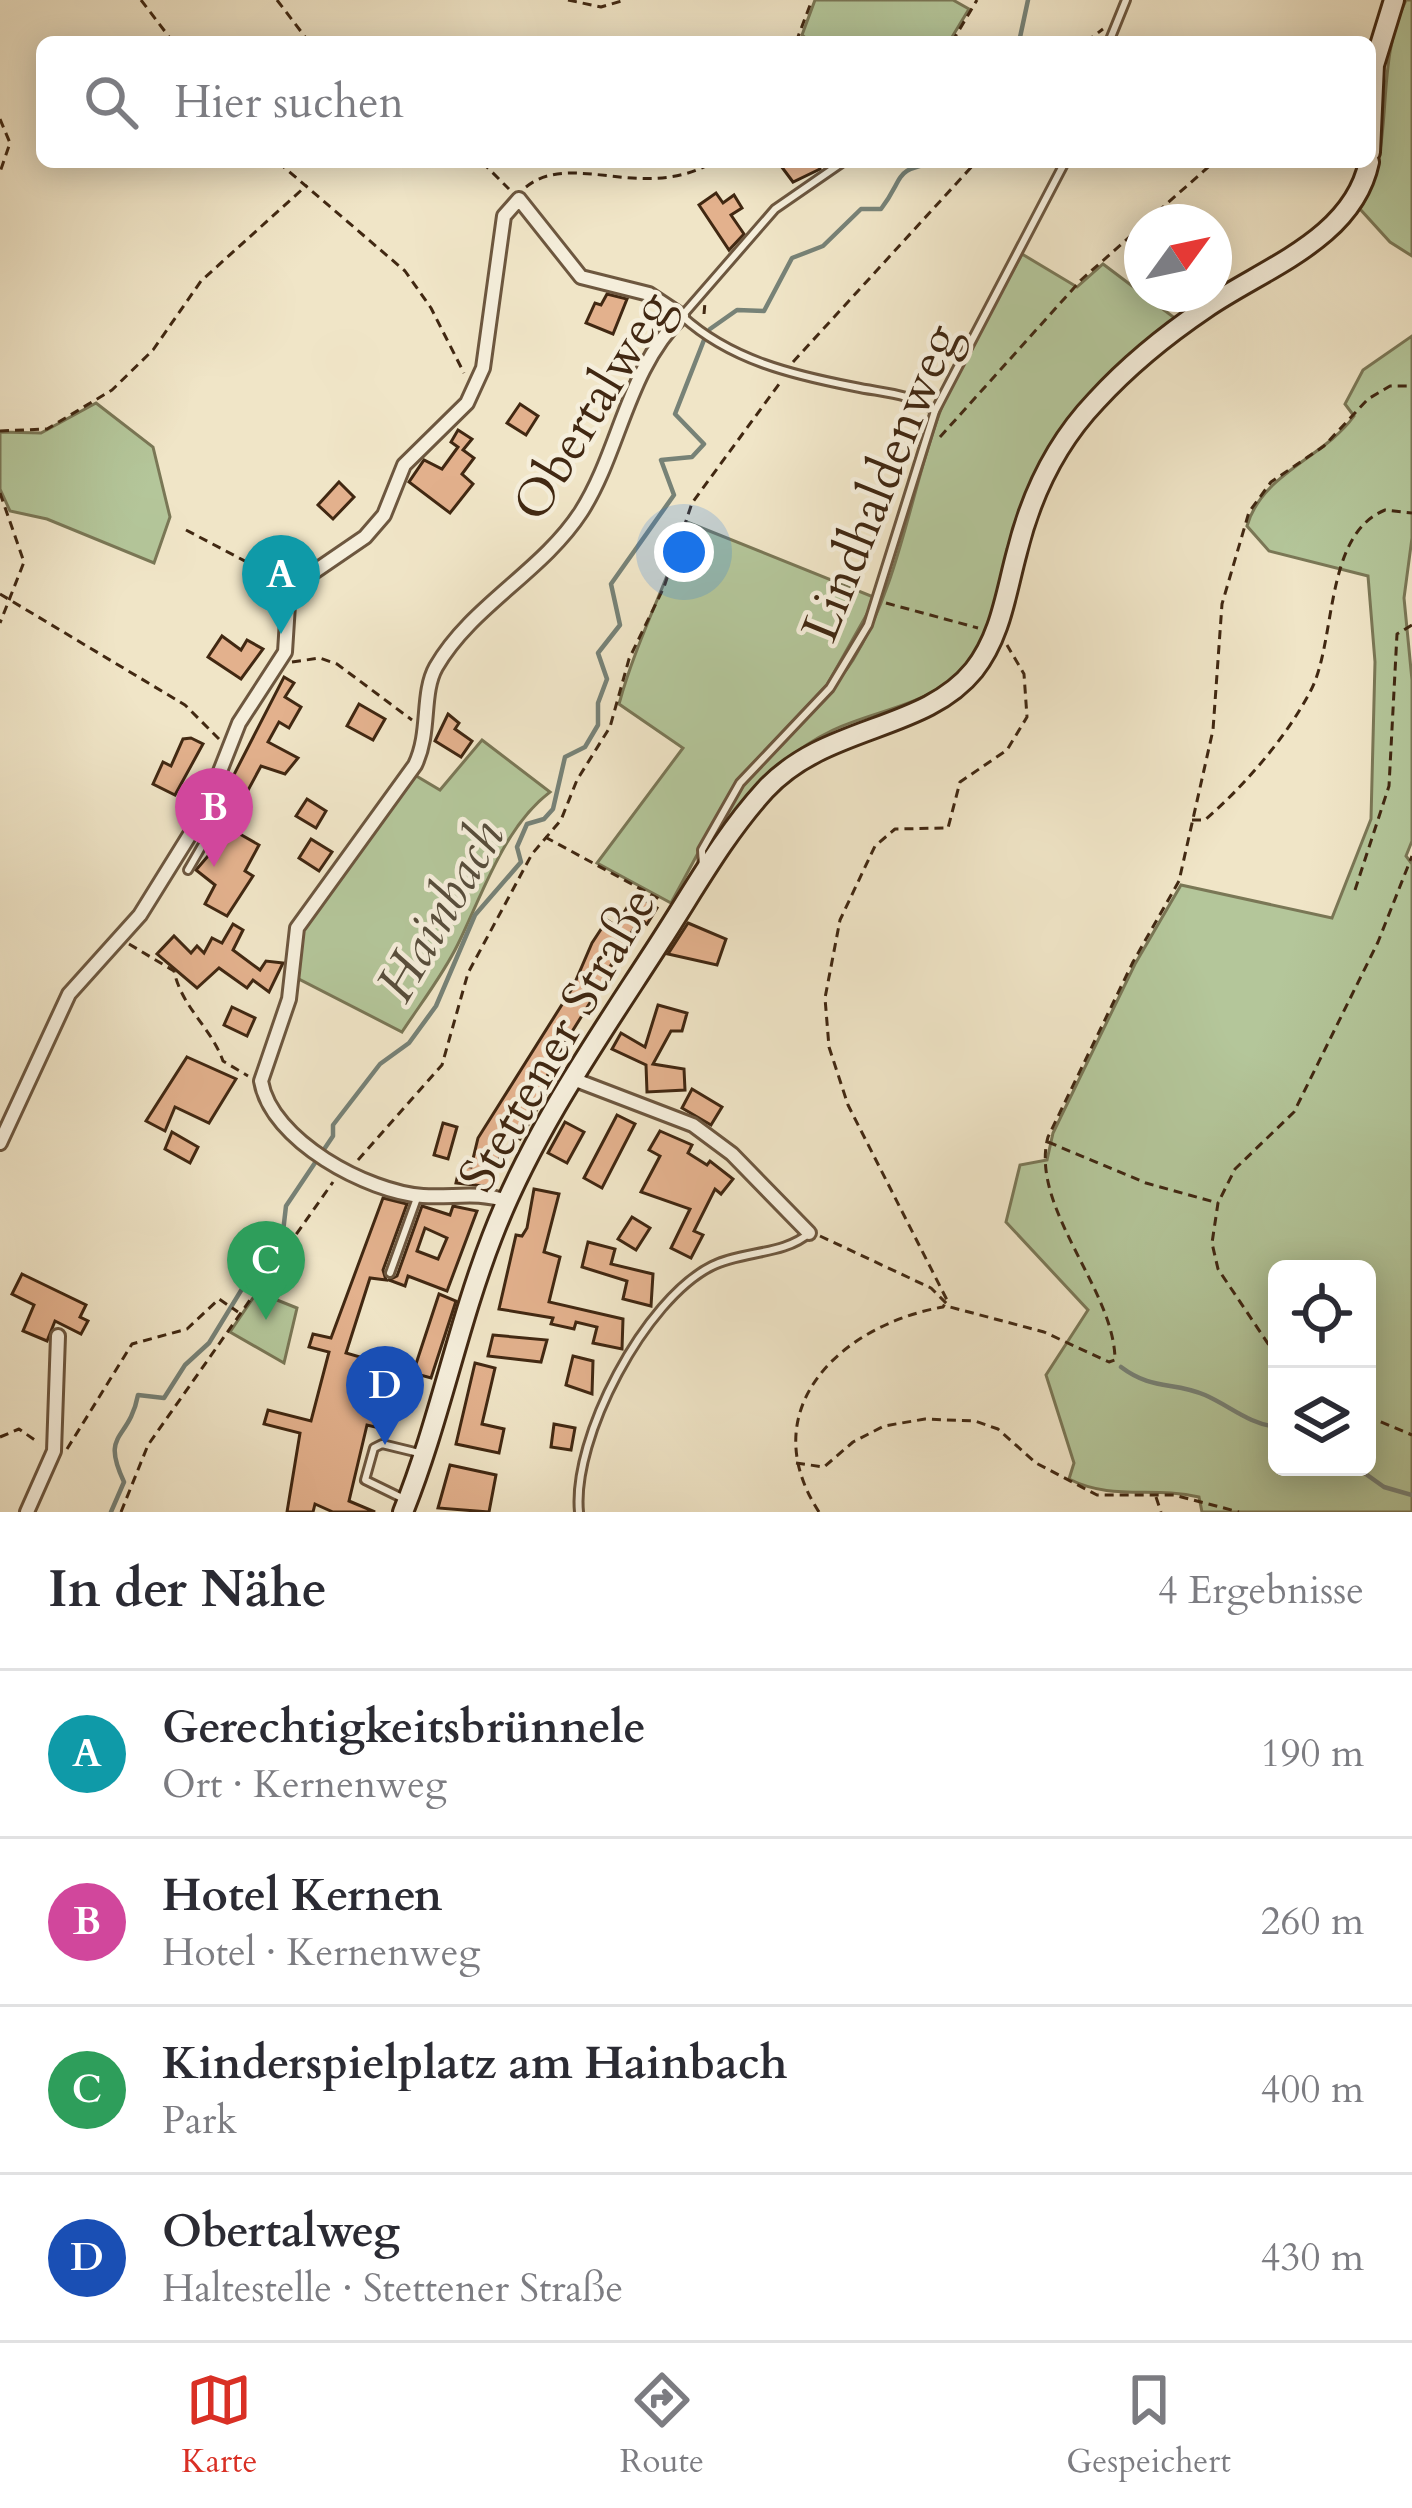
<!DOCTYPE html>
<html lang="de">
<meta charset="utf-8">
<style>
:root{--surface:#fff;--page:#f7f7f7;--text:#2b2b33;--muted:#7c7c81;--line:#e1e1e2;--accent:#d93025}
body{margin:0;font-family:Cardo,serif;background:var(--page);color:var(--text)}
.controls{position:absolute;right:36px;bottom:36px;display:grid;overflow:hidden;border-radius:18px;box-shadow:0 6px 30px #0003}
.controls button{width:108px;height:108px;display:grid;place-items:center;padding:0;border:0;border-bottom:3px solid var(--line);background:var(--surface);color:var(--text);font:60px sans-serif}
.compass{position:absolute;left:1124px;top:204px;width:108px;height:108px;border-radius:50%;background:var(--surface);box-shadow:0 6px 30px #0003;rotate:57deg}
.you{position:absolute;left:684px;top:552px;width:42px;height:42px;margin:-30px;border:9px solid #fff;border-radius:50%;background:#1a73e8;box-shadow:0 0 0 18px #1a73e833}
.badge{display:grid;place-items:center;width:78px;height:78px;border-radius:50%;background:var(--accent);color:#fff;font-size:39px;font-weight:700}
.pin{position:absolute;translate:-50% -99px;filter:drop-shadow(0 3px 6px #0008)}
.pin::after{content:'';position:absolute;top:63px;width:42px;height:36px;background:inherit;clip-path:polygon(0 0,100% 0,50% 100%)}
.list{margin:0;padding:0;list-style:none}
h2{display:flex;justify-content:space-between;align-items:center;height:156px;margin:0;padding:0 48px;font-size:51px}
h2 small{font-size:39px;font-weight:400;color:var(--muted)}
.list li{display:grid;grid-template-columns:78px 1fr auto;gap:36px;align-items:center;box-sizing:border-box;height:168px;padding:0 48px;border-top:3px solid var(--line)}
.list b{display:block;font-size:45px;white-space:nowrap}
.list p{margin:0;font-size:39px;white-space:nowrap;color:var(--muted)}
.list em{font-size:39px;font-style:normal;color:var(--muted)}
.icon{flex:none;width:66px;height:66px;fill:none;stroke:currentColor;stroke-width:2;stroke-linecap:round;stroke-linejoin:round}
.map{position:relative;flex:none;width:1412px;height:1512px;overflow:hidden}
.search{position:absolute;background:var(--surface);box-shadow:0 6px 30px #0003;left:36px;right:36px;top:36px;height:132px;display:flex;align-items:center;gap:30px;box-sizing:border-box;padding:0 42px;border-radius:18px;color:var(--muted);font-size:45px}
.sheet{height:828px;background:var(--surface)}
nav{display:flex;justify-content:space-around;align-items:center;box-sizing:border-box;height:168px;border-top:3px solid var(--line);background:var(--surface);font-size:33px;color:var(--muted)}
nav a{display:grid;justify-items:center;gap:6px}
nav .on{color:var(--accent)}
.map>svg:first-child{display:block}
.green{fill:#b4c69a;stroke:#7a7756;stroke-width:3;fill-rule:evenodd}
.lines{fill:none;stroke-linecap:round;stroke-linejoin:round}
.stream{stroke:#778277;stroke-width:4.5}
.building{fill:#e3b18d;stroke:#412812;stroke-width:3;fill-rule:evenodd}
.lane-casing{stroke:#6d573f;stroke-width:12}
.street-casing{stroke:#6d573f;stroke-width:18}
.secondary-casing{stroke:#412812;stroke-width:24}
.path{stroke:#412812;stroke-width:3;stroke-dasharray:9 6;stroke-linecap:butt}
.lane{stroke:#f5eedb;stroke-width:6}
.street{stroke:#f5eedb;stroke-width:12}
.secondary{stroke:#f5eedb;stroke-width:18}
.labels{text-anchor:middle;stroke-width:9;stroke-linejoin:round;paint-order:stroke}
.street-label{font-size:51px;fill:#412812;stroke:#f5eedb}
.water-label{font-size:54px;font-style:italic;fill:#584e3c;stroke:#f5eedb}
</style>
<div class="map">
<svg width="1412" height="1512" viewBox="0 0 1412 1512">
<rect width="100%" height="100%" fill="#f0e5c7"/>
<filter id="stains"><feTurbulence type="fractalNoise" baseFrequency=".00167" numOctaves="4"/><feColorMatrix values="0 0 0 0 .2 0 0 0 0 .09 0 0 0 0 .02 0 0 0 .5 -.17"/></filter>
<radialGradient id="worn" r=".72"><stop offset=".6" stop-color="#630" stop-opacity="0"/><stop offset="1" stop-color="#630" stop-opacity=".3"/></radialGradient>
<!-- green -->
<g class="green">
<polygon points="815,0 953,0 969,9 949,42 810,42 802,35"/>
<path d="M 1406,0 L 1412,0 L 1412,256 L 1390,242 L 1360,209 C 1398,147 1372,69 1406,0 Z"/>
<path d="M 1022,254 L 1077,287 L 1103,264 L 1176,319 C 1094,387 1040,436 1010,541 C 999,580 996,628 970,661 C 936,705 880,708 833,730 C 778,756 745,799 710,848 C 718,783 817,717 853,660 C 900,583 910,492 941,409 C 962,355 995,305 1022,254 Z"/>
<path d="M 1412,336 L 1412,538 L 1404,598 L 1412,680 L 1412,841 L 1406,856 L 1412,864 L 1412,1512 L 1202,1512 L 1199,1497 C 1153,1486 1112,1501 1069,1479 L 1074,1463 L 1046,1375 L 1088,1310 L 1006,1222 L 1020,1165 L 1047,1160 L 1053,1133 L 1135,964 L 1181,885 L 1332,918 L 1371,819 L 1375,662 L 1368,576 L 1269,551 L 1247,526 C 1262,473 1324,458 1354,416 L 1345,404 L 1363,370 ZM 1277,1269 L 1367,1269 L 1367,1467 L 1277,1467 Z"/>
<polygon points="96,403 153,447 170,517 154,563 47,519 10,511 0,489 0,432 41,433"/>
<path d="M 687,522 L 876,598 L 827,685 L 737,781 L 671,903 L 597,863 L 683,748 L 619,704 C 636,641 667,584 687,522 Z"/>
<path d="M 482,740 L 550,792 C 504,827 483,893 458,944 C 443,975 421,1003 402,1032 L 295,977 L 297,936 L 413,774 L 440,790 Z"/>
<polygon points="257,1292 297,1308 284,1363 230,1332"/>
</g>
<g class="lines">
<!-- stream -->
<g class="stream">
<polyline points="1019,42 1028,0"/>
<path d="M 710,329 L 737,310 L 764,311 L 792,258 L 823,246 L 861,209 L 881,209 C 906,176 891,170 938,162"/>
<path d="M 1121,1367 C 1153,1391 1173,1381 1205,1395 C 1230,1406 1249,1424 1277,1427"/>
<polyline points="1356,1467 1384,1487 1412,1495"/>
<path d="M 111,1512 L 124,1482 C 100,1431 129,1442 138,1395 L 164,1398 L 185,1365 L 209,1343 L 267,1248 L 283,1232 L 286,1206 L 333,1136 L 333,1125 L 380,1064 L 409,1043 L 436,1006 L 475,915 L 521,862 L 517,847 L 527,824 L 544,819 L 553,809 L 565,757 L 585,747 L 598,725 L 598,703 L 607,679 L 598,653 L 620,625 L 611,584 L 674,495 L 661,460 L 692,457 L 704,444 L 675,414 L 704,340"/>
</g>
</g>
<!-- building -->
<g class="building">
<polygon points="778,162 818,162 820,169 793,182"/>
<polygon points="716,193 723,203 734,195 742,208 731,215 744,234 729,250 699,205"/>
<polygon points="607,294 627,299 613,334 586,323 595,303 601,305"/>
<polygon points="520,404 538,416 526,435 507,423"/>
<polygon points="458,430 472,439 463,450 474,458 462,474 473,484 450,513 409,482 424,460 442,469 458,447 451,442"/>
<polygon points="339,482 354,497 333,519 318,505"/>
<polygon points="222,636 241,650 247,640 263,649 241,679 208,657"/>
<polygon points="284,677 294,683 285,697 301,707 289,728 279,722 268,742 298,758 285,774 261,766 239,807 222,798"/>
<polygon points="359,704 385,719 373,740 347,726"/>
<polygon points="448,714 459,723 455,729 472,741 461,757 435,741"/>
<polygon points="191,738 203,744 175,795 153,784 163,762 171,766 183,739"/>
<polygon points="307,799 326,811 316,828 296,816"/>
<polygon points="231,829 259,845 245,871 253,876 227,916 205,904 215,885 196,870"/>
<polygon points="311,839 332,852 319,871 299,858"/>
<polygon points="635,894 657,908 647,924 640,919 611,965 617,969 610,980 606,977 560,1051 546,1078 553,1081 520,1139 506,1131 493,1187 456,1183 460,1165 471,1167 478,1138 573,987 592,943 607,920 616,926"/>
<polygon points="688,923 726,939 717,965 668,954"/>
<polygon points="233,924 243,930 233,950 260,970 266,961 283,963 269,992 253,980 247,988 219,968 197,988 157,954 174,936 191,953 197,946 204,953 212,938 222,943"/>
<polygon points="658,1005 687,1013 682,1031 671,1031 653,1064 684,1069 685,1090 647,1092 646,1065 612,1049 621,1033 645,1047"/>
<polygon points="232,1007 255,1018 247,1036 224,1025"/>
<polygon points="187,1057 236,1079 209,1123 175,1107 165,1131 146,1121"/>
<polygon points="692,1089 722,1107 711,1125 682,1108"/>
<polygon points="617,1115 635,1124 602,1188 584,1178"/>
<polygon points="565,1122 584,1132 567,1163 548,1153"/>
<polygon points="443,1123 457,1127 448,1159 434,1155"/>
<polygon points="660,1131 692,1145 688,1153 707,1165 710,1161 733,1179 721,1194 715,1189 694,1231 703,1235 691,1258 671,1248 690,1209 641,1192 660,1156 649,1150"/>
<polygon points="172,1132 198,1147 190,1163 165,1149"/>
<polygon points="534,1189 559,1194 544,1252 560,1257 549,1302 623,1319 622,1349 593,1343 597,1327 576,1322 574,1329 551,1324 553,1318 499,1309 516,1235 522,1236 527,1228"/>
<polygon points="383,1198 407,1204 383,1270 386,1280 370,1278 346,1353 405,1370 388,1430 367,1425 349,1501 375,1512 333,1512 315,1504 313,1512 287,1512 300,1433 264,1424 268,1410 311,1421 329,1352 309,1347 313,1334 331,1338"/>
<path d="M 422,1206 L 450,1215 L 453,1206 L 477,1211 L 447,1291 L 408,1276 L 405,1286 L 389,1280 L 397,1276 ZM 425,1228 L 447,1238 L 438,1259 L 417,1251 Z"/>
<polygon points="632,1217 650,1228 636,1250 618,1239"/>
<polygon points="588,1242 615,1249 611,1264 653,1274 651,1306 623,1299 627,1281 582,1267"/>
<polygon points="22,1274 86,1305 80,1317 88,1321 81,1334 55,1321 47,1341 23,1331 34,1305 12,1294"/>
<polygon points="439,1294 456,1301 431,1378 413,1373"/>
<polygon points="493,1335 547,1340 541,1362 488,1356"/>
<polygon points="573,1356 593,1361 592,1394 566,1385"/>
<polygon points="475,1363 495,1368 482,1424 504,1429 499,1453 456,1444"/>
<polygon points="554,1424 575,1428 571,1450 551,1447"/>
<polygon points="450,1465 496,1475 489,1512 438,1508"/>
</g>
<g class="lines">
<defs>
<g id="lane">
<polyline points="1109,42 1126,0"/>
<path d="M 843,162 L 775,209 L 682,316 C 730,360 793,375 855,387 C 883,393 911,393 935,411"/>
<polyline points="703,867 702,850 740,783 830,688 868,625 935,411 1065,162"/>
<polyline points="188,870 210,832 207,814"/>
<polyline points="390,1273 417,1198"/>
<polyline points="404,1499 365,1480 374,1448 382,1444 419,1453"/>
<path d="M 579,1512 C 572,1438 645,1299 712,1266 C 741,1251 785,1255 809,1233"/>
</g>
<g id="street">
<polyline points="573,1079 693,1125 732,1154 809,1233"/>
<path d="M 0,1143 L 69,994 L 140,915 L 204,812 L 239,723 L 285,652 L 289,589 L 365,537 L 384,515 L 404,465 L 467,403 L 483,368 L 504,216 L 519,199 L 581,277 L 649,294 L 682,316 C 627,369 620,451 581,512 C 542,572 471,606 436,667 C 421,694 431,732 415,765 L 297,928 L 289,999 L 261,1081 C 271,1141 368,1192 423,1196 C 454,1198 476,1191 507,1201"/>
<polyline points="27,1512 54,1451 58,1336"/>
</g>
<g id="secondary">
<polyline points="1370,152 1374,65 1394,0"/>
<path d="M 403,1512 C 439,1423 457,1327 492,1237 C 533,1130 601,1034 662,939 C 695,888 724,835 765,790 C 826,724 924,732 974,670 C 1001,636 1006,592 1017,552 C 1031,495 1055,444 1096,401 C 1128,366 1166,335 1206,308 C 1264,268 1353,239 1369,162"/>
</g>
</defs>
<!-- lane casing -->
<use href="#lane" class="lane-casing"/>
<!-- street casing -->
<use href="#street" class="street-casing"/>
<!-- secondary casing -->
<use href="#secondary" class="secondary-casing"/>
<!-- path -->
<g class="path">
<polyline points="141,0 173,42"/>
<polyline points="277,0 309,42"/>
<polyline points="568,0 601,7 625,0"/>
<polyline points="796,42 812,0"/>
<polyline points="952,42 977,0"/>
<polyline points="1086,42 1103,29"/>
<polyline points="0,119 10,143 0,172"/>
<polyline points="278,162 405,271 431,308 464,373"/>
<polyline points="482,162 509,189"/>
<path d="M 526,187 C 571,150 644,203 713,162"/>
<polyline points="1146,222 1214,162"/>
<polyline points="704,314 705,302"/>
<polyline points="793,362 976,162"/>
<polyline points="0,431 47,429 112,390 153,350 201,281 307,185"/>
<polyline points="940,437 1081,280 1142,226"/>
<polyline points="0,493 24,562 0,623"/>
<polyline points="186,530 279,579"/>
<polyline points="0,594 185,705 219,739"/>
<polyline points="886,603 978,628"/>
<polyline points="292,662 320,658 337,664 412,720"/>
<path d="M 1192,820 L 1205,820 C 1245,785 1285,739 1310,692 C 1337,643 1323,535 1385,510 L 1412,513"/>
<polyline points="545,837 663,901"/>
<polyline points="1355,890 1389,786 1397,634 1412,625"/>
<path d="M 129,944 L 174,971 C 182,1008 211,1027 223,1061 L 248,1076"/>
<polyline points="1048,1142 1146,1183 1218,1203"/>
<polyline points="358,1160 442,1065 468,973 532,854 561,820 577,780 610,727 629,659 664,587 692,503 782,380"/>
<path d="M 820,1236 L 931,1288 L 950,1307 L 1044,1332 L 1109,1362 L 1115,1360 C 1115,1290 1029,1207 1048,1137 L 1133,962 L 1179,881 L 1213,730 L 1222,604 L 1249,512 L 1271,482 L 1324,446 L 1368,399 L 1390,386 L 1412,386"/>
<polyline points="1277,1357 1218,1269 1212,1243 1218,1203 1235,1169 1294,1112 1378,942 1412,856"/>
<polyline points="1367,1416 1412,1435"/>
<polyline points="0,1437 19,1429 39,1443"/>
<polyline points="67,1449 132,1344 187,1329 219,1299 238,1312"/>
<polyline points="796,1463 824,1467 853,1442 884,1426 925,1419 975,1421 998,1429 1036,1463 1097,1495 1174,1495 1239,1512"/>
<polyline points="1156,1497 1161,1512"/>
<polyline points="121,1512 148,1445 333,1182"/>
<path d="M 819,1512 C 752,1409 841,1325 943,1307 L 947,1300 L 848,1105 L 829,1047 L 825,998 L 840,920 L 875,846 L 895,829 L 948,828 L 960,782 L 1007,750 L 1027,717 L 1024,674 L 1007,645"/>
</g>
<!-- lane -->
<use href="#lane" class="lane"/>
<!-- street -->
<use href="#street" class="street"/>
<!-- secondary -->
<use href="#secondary" class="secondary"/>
</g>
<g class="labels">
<!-- street labels -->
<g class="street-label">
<text transform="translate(591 405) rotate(-59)" y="18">Obertalweg</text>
<text transform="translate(879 482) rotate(-68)" y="18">Lindhaldenweg</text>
<text transform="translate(556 1039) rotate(-60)" y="18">Stettener Straße</text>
</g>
<!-- water labels -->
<g class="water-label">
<text transform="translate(439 910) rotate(-60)" y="19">Hainbach</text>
</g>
</g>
<rect width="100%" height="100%" filter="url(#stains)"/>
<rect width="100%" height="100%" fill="url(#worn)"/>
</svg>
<div class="controls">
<button><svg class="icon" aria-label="locate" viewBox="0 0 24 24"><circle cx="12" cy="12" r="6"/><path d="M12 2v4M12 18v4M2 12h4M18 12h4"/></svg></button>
<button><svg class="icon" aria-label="layers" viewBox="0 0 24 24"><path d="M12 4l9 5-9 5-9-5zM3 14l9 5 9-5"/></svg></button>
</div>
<svg class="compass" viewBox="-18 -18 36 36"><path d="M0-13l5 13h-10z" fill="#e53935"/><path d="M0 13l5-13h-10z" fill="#7c7c81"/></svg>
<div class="you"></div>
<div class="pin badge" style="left:281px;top:634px;background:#0f9aa8">A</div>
<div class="pin badge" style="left:214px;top:867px;background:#d1479c">B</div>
<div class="pin badge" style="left:266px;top:1320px;background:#2e9e5b">C</div>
<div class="pin badge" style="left:385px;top:1445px;background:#1a4fb4">D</div>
<div class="search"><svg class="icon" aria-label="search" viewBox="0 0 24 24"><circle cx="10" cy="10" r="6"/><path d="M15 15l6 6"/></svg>Hier suchen</div>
</div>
<section class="sheet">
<h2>In der Nähe<small>4 Ergebnisse</small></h2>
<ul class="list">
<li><span class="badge" style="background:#0f9aa8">A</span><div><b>Gerechtigkeitsbrünnele</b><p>Ort · Kernenweg</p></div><em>190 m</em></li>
<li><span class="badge" style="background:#d1479c">B</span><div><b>Hotel Kernen</b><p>Hotel · Kernenweg</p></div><em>260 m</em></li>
<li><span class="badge" style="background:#2e9e5b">C</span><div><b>Kinderspielplatz am Hainbach</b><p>Park</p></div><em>400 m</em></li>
<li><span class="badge" style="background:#1a4fb4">D</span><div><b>Obertalweg</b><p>Haltestelle · Stettener Straße</p></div><em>430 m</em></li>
</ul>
</section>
<nav>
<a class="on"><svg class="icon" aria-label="map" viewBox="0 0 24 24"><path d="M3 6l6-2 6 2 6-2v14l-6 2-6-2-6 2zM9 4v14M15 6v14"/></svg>Karte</a>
<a><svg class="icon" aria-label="directions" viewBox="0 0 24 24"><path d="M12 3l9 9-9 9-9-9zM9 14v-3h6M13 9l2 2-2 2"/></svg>Route</a>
<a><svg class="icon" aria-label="saved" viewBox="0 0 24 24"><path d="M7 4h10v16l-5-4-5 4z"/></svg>Gespeichert</a>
</nav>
